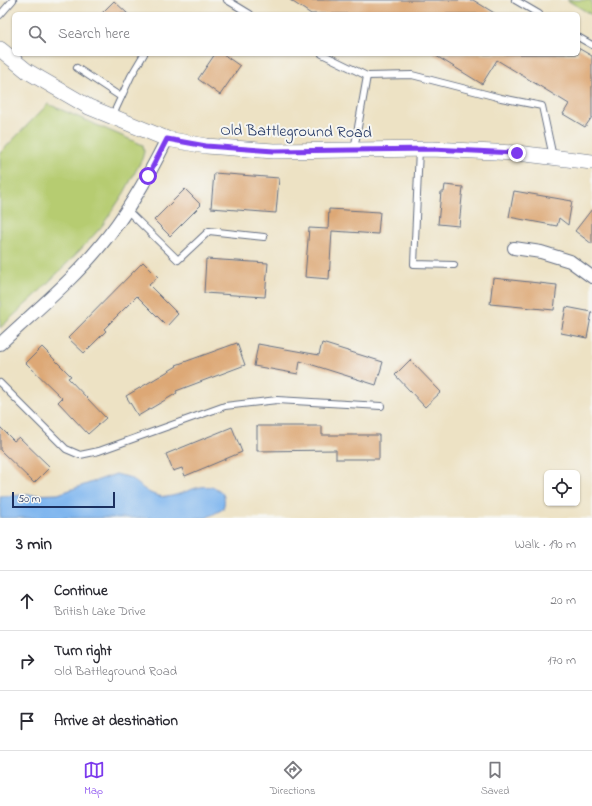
<!DOCTYPE html>
<meta charset="utf-8">
<style>
:root{--surface:#fff;--page:#f2f2f3;--text:#2b2b33;--muted:#7c7c81;--line:#e1e1e2;--accent:#7c3aed}
body{margin:0;font-family:"Indie Flower",sans-serif;background:var(--page);color:var(--text)}
.controls{position:absolute;right:12px;bottom:12px;display:grid;overflow:hidden;border-radius:6px;box-shadow:0 1px 3px #0004}
.controls button{width:36px;height:36px;display:grid;place-items:center;padding:0;border:0;border-bottom:1px solid var(--line);background:var(--surface);color:var(--text);font:20px sans-serif}
.scale{position:absolute;left:12px;bottom:10px;width:103px;box-sizing:border-box;padding-left:4px;border:2px solid #1b2f5e;border-top:0;font-size:11px;line-height:14px;white-space:nowrap;color:#1b2f5e;-webkit-text-stroke:3px #f6f6f2;paint-order:stroke}
.stop{position:absolute;width:12px;height:12px;margin:-9px;border:3px solid #7c3aed;border-radius:50%;background:#fff}
.stop.end{background:#7c3aed;border-color:#fff;box-shadow:0 1px 4px #0008}
.list{margin:0;padding:0;list-style:none}
h2{display:flex;justify-content:space-between;align-items:center;height:52px;margin:0;padding:0 16px;font-size:17px}
h2 small{font-size:13px;font-weight:400;color:var(--muted)}
.list li{display:grid;grid-template-columns:26px 1fr auto;gap:12px;align-items:center;box-sizing:border-box;height:60px;padding:0 16px;border-top:1px solid var(--line)}
.list b{display:block;font-size:15px;white-space:nowrap}
.list p{margin:0;font-size:13px;white-space:nowrap;color:var(--muted)}
.list em{font-size:13px;font-style:normal;color:var(--muted)}
.icon{flex:none;width:22px;height:22px;fill:none;stroke:currentColor;stroke-width:2;stroke-linecap:round;stroke-linejoin:round}
.map{position:relative;flex:none;width:592px;height:518px;overflow:hidden}
.search{position:absolute;background:var(--surface);box-shadow:0 1px 3px #0004;left:12px;right:12px;top:12px;height:44px;display:flex;align-items:center;gap:10px;box-sizing:border-box;padding:0 14px;border-radius:6px;color:var(--muted);font-size:15px}
.sheet{height:232px;background:var(--surface)}
nav{display:flex;justify-content:space-around;align-items:center;box-sizing:border-box;height:56px;border-top:1px solid var(--line);background:var(--surface);font-size:11px;color:var(--muted)}
nav a{display:grid;justify-items:center;gap:2px}
nav .on{color:var(--accent)}
.map>svg:first-child{display:block}
.green{fill:#b6cc71;stroke:#687e68}
.water{fill:#7fb6ef;stroke:#4d72a6}
.building{fill:#dda876}
.lines{fill:none;stroke-linecap:round;stroke-linejoin:round}
.service-casing{stroke:#646e82;stroke-width:8}
.minor-casing{stroke:#646e82;stroke-width:14}
.tertiary-casing{stroke:#646e82;stroke-width:16}
.service{stroke:#fff;stroke-width:6}
.minor{stroke:#fff;stroke-width:12}
.tertiary{stroke:#fff;stroke-width:15}
.route{stroke:#7c3aed;stroke-width:5}
.labels{text-anchor:middle;stroke-width:4;stroke-linejoin:round;paint-order:stroke}
.street-label{font-size:16px;fill:#1b2f5e;stroke:#f6f6f2}
</style>
<div class="map">
<svg width="592" height="518" viewBox="0 0 592 518">
<rect width="100%" height="100%" fill="#f6f6f2"/>
<filter id="ink" filterUnits="userSpaceOnUse"><feTurbulence type="fractalNoise" baseFrequency=".025" numOctaves="2"/><feDisplacementMap in="SourceGraphic" scale="8" xChannelSelector="R" yChannelSelector="G"/><feConvolveMatrix kernelMatrix="1 2 1 2 8 2 1 2 1" color-interpolation-filters="sRGB"/></filter>
<filter id="wash" filterUnits="userSpaceOnUse"><feTurbulence type="fractalNoise" baseFrequency=".012" numOctaves="4" result="noise"/><feDisplacementMap in="SourceGraphic" scale="16" xChannelSelector="R" yChannelSelector="G"/><feGaussianBlur stdDeviation="0.9" result="paint"/><feColorMatrix in="noise" values="0 0 0 0 0 0 0 0 0 0 0 0 0 0 0 0 0 1.4 0 .05"/><feComposite in="paint" operator="in"/></filter>
<g filter="url(#wash)">
<rect width="100%" height="100%" fill="#ede2c4"/>
<!-- green -->
<g class="green">
<polygon points="567,0 592,0 592,15"/>
<polygon points="48,104 143,145 144,152 142,159 124,193 102,226 84,246 37,294 0,328 0,153"/>
</g>
<!-- water -->
<path class="water" d="M 116,474 C 119,475 124,476 128,477 C 140,483 144,493 159,496 C 179,501 199,478 219,490 C 226,495 225,502 223,509 L 206,518 L 0,518 L 0,496 L 58,494 Z"/>
<g id="blocks">
<!-- building -->
<g class="building">
<polygon points="290,0 473,0 496,14 311,14"/>
<polygon points="114,1 128,14 101,14"/>
<polygon points="578,48 592,56 592,117 585,127 563,114 569,104 497,60 482,84 433,54 578,54"/>
<polygon points="215,54 223,54 240,66 220,95 198,79"/>
<polygon points="214,173 279,178 276,213 211,208"/>
<polygon points="445,185 463,187 459,226 438,224 441,192 444,192"/>
<polygon points="185,189 201,205 170,236 154,220"/>
<polygon points="514,191 572,201 568,225 559,218 557,226 509,217"/>
<polygon points="329,209 380,212 378,234 332,231 329,279 305,277 309,228 328,229"/>
<polygon points="592,209 592,244 575,231"/>
<polygon points="206,259 268,263 265,297 204,293"/>
<polygon points="143,262 158,277 149,285 178,314 167,326 137,296 104,329 106,331 84,353 68,338"/>
<polygon points="493,278 557,285 554,310 490,304"/>
<polygon points="566,307 592,312 587,338 561,333"/>
<polygon points="237,343 245,365 176,391 177,393 138,416 126,396 177,366 176,365"/>
<polygon points="322,343 383,362 376,385 300,361 298,374 254,366 258,344 319,355"/>
<polygon points="42,347 71,376 68,378 106,418 88,434 58,402 62,398 26,363"/>
<polygon points="410,360 441,392 425,407 395,375"/>
<polygon points="257,426 322,426 322,435 379,435 379,459 336,459 336,450 257,451"/>
<polygon points="0,427 14,441 19,437 50,467 34,483 0,450"/>
<polygon points="232,427 242,452 185,476 182,468 173,471 166,454"/>
</g>
</g>
</g>
<g filter="url(#ink)">
<use href="#blocks" fill-opacity="0" stroke="#646e82" stroke-width="1"/>
<g class="lines">
<defs>
<g id="service">
<polyline points="227,0 250,14"/>
<polyline points="515,0 539,14"/>
<polyline points="0,15 13,0"/>
<polyline points="578,37 592,45"/>
<polyline points="322,54 367,76 412,75 501,98 542,106 553,157"/>
<polyline points="77,68 121,97"/>
<polyline points="112,117 131,76 144,54"/>
<polyline points="419,149 414,264 454,265"/>
<polyline points="354,150 367,76"/>
<polyline points="127,210 178,260 209,231 264,237"/>
<polyline points="0,383 66,449 80,455 99,451 225,406 277,400 381,406"/>
</g>
<g id="minor">
<polyline points="514,248 541,252 570,261 592,277"/>
<path d="M 0,344 C 34,312 71,282 101,245 C 128,213 148,177 167,139"/>
</g>
<polyline id="tertiary" points="0,49 27,71 89,107 167,139 206,146 274,151 432,149 517,153 592,162"/>
</defs>
<!-- service casing -->
<use href="#service" class="service-casing"/>
<!-- minor casing -->
<use href="#minor" class="minor-casing"/>
<!-- tertiary casing -->
<use href="#tertiary" class="tertiary-casing"/>
<!-- service -->
<use href="#service" class="service"/>
<!-- minor -->
<use href="#minor" class="minor"/>
<!-- tertiary -->
<use href="#tertiary" class="tertiary"/>
</g>
</g>
<g class="lines" filter="url(#ink)">
<!-- route -->
<polyline class="route" points="148,176 167,139 206,146 274,151 432,149 517,153"/>
</g>
<g class="labels">
<!-- street labels -->
<g class="street-label">
<text transform="translate(296 130) rotate(1)" y="6">Old Battleground Road</text>
</g>
</g>
</svg>
<div class="controls">
<button><svg class="icon" aria-label="locate" viewBox="0 0 24 24"><circle cx="12" cy="12" r="6"/><path d="M12 2v4M12 18v4M2 12h4M18 12h4"/></svg></button>
</div>
<div class="scale">50 m</div>
<div class="stop" style="left:148px;top:176px"></div>
<div class="stop end" style="left:517px;top:153px"></div>
<div class="search"><svg class="icon" aria-label="search" viewBox="0 0 24 24"><circle cx="10" cy="10" r="6"/><path d="M15 15l6 6"/></svg>Search here</div>
</div>
<section class="sheet">
<h2>3 min<small>Walk · 190 m</small></h2>
<ul class="list">
<li><svg class="icon" aria-label="ahead" viewBox="0 0 24 24"><path d="M12 20V5M6 11l6-6 6 6"/></svg><div><b>Continue</b><p>British Lake Drive</p></div><em>20 m</em></li>
<li><svg class="icon" aria-label="right" viewBox="0 0 24 24"><path d="M7 20v-9h11M14 6l5 5-5 5"/></svg><div><b>Turn right</b><p>Old Battleground Road</p></div><em>170 m</em></li>
<li><svg class="icon" aria-label="arrive" viewBox="0 0 24 24"><path d="M6 21V4h12l-3 4 3 4H6"/></svg><div><b>Arrive at destination</b></div></li>
</ul>
</section>
<nav>
<a class="on"><svg class="icon" aria-label="map" viewBox="0 0 24 24"><path d="M3 6l6-2 6 2 6-2v14l-6 2-6-2-6 2zM9 4v14M15 6v14"/></svg>Map</a>
<a><svg class="icon" aria-label="directions" viewBox="0 0 24 24"><path d="M12 3l9 9-9 9-9-9zM9 14v-3h6M13 9l2 2-2 2"/></svg>Directions</a>
<a><svg class="icon" aria-label="saved" viewBox="0 0 24 24"><path d="M7 4h10v16l-5-4-5 4z"/></svg>Saved</a>
</nav>
